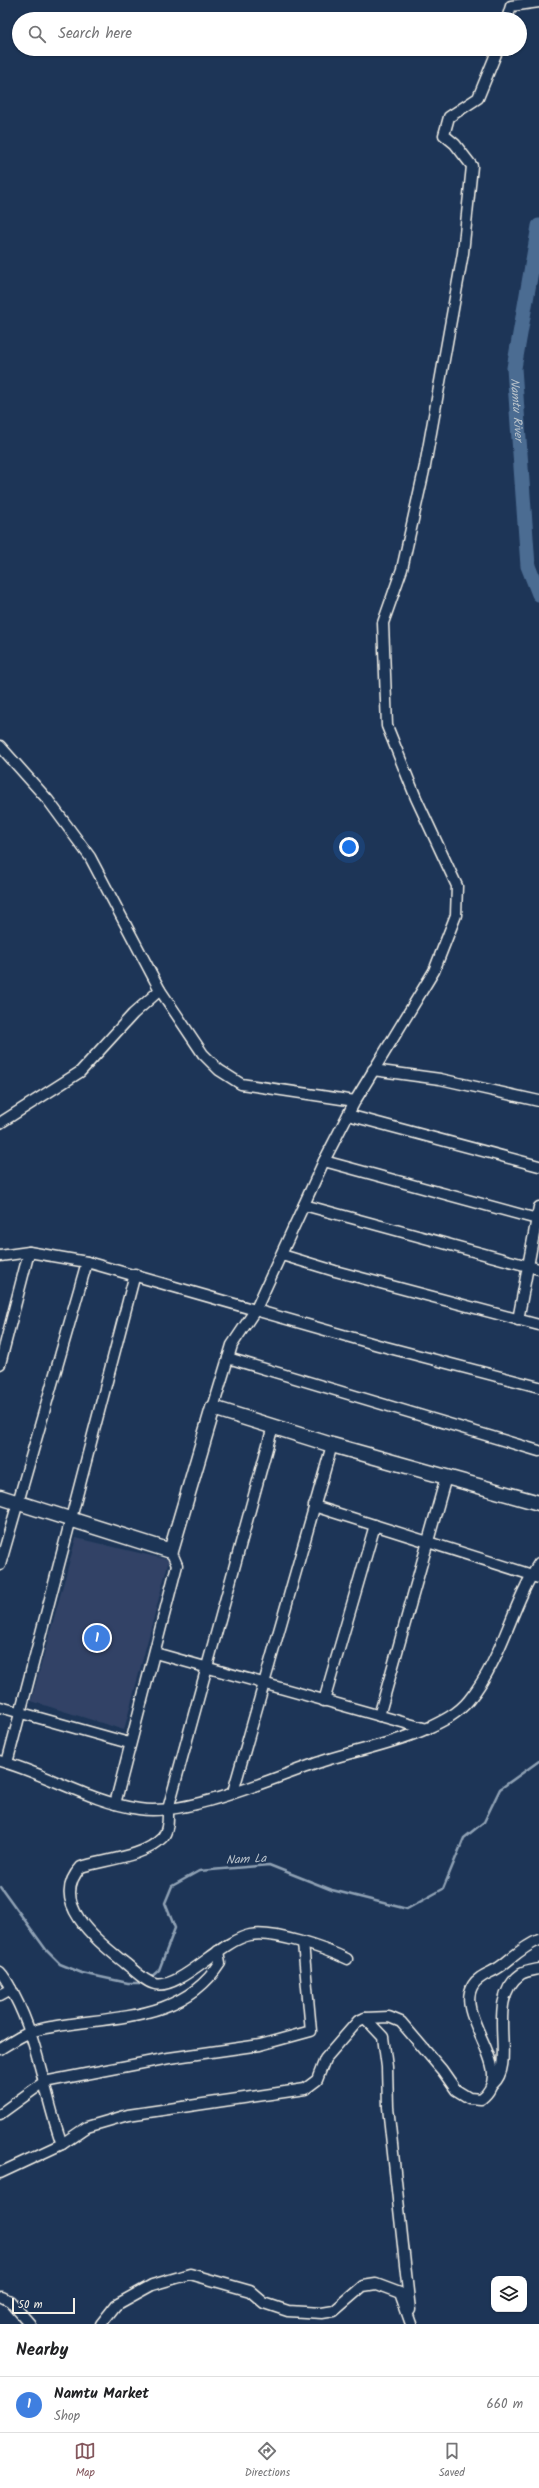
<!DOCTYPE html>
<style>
:root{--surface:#fff;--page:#f2f2f2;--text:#202124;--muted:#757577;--line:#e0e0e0;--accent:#84575d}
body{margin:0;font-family:Kalam,sans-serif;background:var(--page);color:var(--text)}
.controls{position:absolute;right:12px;bottom:12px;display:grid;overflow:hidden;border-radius:8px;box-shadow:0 1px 3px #0004}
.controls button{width:36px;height:36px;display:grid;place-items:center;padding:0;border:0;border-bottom:1px solid var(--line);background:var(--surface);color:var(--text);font:20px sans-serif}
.scale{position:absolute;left:12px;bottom:10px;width:63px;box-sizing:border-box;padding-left:4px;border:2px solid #f4f1e8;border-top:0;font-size:11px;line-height:14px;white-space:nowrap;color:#f4f1e8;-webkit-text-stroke:3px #1d3557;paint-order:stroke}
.you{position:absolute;left:349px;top:847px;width:14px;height:14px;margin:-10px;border:3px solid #fff;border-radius:50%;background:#1a73e8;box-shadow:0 0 0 6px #1a73e833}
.badge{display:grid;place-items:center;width:26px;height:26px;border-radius:50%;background:var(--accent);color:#fff;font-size:13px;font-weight:700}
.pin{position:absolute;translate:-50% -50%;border:2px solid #fff;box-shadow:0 1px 4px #0006}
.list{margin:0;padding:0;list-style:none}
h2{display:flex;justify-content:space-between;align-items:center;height:52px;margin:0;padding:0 16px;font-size:17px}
h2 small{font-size:13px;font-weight:400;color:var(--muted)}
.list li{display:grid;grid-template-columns:26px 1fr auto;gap:12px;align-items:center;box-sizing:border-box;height:56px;padding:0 16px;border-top:1px solid var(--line)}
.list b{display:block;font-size:15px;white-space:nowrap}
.list p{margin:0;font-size:13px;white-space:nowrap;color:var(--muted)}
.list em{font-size:13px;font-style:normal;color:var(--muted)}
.icon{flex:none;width:22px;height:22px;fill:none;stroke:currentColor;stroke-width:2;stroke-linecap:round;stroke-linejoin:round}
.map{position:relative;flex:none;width:539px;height:2324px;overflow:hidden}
.search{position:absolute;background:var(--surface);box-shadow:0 1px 3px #0004;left:12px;right:12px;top:12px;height:44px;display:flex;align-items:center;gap:10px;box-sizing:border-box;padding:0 14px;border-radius:22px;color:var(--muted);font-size:15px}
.sheet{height:108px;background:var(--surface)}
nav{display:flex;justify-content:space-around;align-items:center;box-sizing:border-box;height:56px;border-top:1px solid var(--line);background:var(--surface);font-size:11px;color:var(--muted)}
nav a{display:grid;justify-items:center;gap:2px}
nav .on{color:var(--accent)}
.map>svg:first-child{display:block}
.built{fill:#304366}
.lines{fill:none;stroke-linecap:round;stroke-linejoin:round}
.stream{stroke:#8fa1b4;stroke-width:2.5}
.river{stroke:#4c6c92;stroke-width:15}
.minor-casing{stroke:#f4f1e8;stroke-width:13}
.tertiary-casing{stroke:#f4f1e8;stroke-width:15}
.secondary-casing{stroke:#f4f1e8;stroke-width:17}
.minor{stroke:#1d3557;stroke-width:10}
.tertiary{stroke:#1d3557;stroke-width:12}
.secondary{stroke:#1d3557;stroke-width:14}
.labels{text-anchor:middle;stroke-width:3;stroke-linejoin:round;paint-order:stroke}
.water-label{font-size:12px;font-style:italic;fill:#b9c2ca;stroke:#1d3557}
</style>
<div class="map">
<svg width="539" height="2324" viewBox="0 0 539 2324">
<rect width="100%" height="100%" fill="#1d3557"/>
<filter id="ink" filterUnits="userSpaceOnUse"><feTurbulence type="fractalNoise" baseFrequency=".025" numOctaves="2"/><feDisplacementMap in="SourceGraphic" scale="8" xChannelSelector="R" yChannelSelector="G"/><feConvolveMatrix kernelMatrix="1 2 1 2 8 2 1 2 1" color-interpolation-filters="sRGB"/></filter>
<g filter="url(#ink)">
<!-- built -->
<polygon class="built" points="76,1538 169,1560 124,1730 31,1701"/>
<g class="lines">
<!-- stream -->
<g class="stream">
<polyline points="0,1886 47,1951 60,1964 82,1973 128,1983 144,1983"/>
<polyline points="149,1979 159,1970 175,1928 165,1903 172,1886 199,1871 269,1865 332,1890 407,1909 443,1889 464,1838 484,1822 500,1789 539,1761"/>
</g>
<!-- river -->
<path class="river" id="s1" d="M 539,226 L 514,368 L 528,566 L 539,594"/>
<defs>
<g id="minor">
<polyline points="507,19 511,6 539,2"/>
<polyline points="0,746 48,800 90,857 160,990 203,1054 219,1070 241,1084 355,1101"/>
<polyline points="373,1070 440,1079 539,1101"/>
<polyline points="348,1115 539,1166"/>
<polyline points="0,1123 80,1072 133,1014 160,990"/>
<polyline points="324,1161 537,1219"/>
<polyline points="304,1205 539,1269"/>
<polyline points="282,1255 335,1271 539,1325"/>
<polyline points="0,1256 29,1252 87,1262 378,1345 539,1387"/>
<polyline points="518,1320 539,1207"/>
<polyline points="228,1358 539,1451"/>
<polyline points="0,1364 29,1252"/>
<polyline points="213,1408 232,1345 256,1309 324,1161 355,1101 434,971 456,915 457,886 416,798 387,726 383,623 402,569 425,466 463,253 472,166 455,144 444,135 449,117 478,98 498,49"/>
<path d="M 273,1426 L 168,1809 C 168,1818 169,1831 162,1838 C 142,1858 106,1859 81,1867 C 47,1903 99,1942 125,1963 C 133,1969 145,1982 155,1984 C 180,1990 220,1941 250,1935 C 273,1930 326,1949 347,1959"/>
<polyline points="314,1506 532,1575"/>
<polyline points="0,1565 87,1262"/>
<polyline points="155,1653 427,1729"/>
<polyline points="324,1701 375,1525"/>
<polyline points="0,1707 129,1743"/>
<polyline points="379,1716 446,1477"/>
<path d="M 0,1761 C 47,1774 91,1802 139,1809 C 187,1817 275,1777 323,1761 C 357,1750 393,1744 426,1729 C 441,1722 458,1714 469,1700 C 503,1658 511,1606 539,1563"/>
<polyline points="7,1763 135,1274"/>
<polyline points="233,1792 332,1445"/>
<polyline points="115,1804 177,1565 171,1551"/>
<path d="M 0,1972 C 6,1978 10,1987 14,1995 C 39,2042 44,2095 62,2144"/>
<polyline points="0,1995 11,1989"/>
<polyline points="365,2018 383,2037 387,2067 388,2107 410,2310"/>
<path d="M 0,2049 C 13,2041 26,2032 41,2029 C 103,2015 181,2025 220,1963 L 218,1951"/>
<path d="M 493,2084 C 518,2062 483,2001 521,1974 C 526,1971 534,1970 539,1969"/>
<polyline points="0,2114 44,2082 169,2058 260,2045 311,2031 303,1943"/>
<path d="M 0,2173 L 62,2144 L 87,2127 L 128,2115 L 305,2089 L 317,2080 L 325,2059 L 358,2021 L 365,2018 L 389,2017 L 401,2022 L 442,2070 L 456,2090 L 469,2098 L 481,2099 C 519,2070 453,2017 473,1985 C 479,1975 492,1973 501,1966 C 513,1957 524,1946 539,1940"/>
<polyline points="2,2297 10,2301 30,2324"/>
<polyline points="101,2324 116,2305 152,2285 190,2274 250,2291 264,2303 288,2311 322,2313 334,2311 363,2286 376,2284 400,2293 411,2324"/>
</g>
<polyline id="tertiary" points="532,1575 539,1577"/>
<polyline id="secondary" points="0,1497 171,1551 213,1408 332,1445 539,1503"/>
</defs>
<!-- minor casing -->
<use href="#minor" class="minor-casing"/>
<!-- tertiary casing -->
<use href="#tertiary" class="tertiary-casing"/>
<!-- secondary casing -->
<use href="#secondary" class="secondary-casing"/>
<!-- minor -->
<use href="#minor" class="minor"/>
<!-- tertiary -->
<use href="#tertiary" class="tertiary"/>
<!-- secondary -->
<use href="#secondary" class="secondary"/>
</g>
</g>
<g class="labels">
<!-- water labels -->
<g class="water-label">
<text dy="4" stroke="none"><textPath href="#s1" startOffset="186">Namtu River</textPath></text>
<text transform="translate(246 1859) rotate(-3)" y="4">Nam La</text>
</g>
</g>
</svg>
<div class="controls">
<button><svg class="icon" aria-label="layers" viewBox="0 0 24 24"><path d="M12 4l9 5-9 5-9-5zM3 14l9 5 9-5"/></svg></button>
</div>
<div class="scale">50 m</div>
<div class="you"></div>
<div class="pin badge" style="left:97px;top:1638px;background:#3f7fe0">1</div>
<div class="search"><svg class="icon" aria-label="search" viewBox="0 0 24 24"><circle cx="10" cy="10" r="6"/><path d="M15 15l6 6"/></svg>Search here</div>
</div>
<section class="sheet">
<h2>Nearby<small></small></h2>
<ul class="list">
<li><span class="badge" style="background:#3f7fe0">1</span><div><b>Namtu Market</b><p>Shop</p></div><em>660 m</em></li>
</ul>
</section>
<nav>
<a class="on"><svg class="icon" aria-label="map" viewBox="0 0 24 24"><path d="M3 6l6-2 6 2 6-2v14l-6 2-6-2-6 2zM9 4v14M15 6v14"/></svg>Map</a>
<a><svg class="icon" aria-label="directions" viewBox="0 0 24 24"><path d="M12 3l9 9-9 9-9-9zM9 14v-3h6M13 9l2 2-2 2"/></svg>Directions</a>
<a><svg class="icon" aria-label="saved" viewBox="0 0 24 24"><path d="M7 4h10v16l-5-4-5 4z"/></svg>Saved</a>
</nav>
